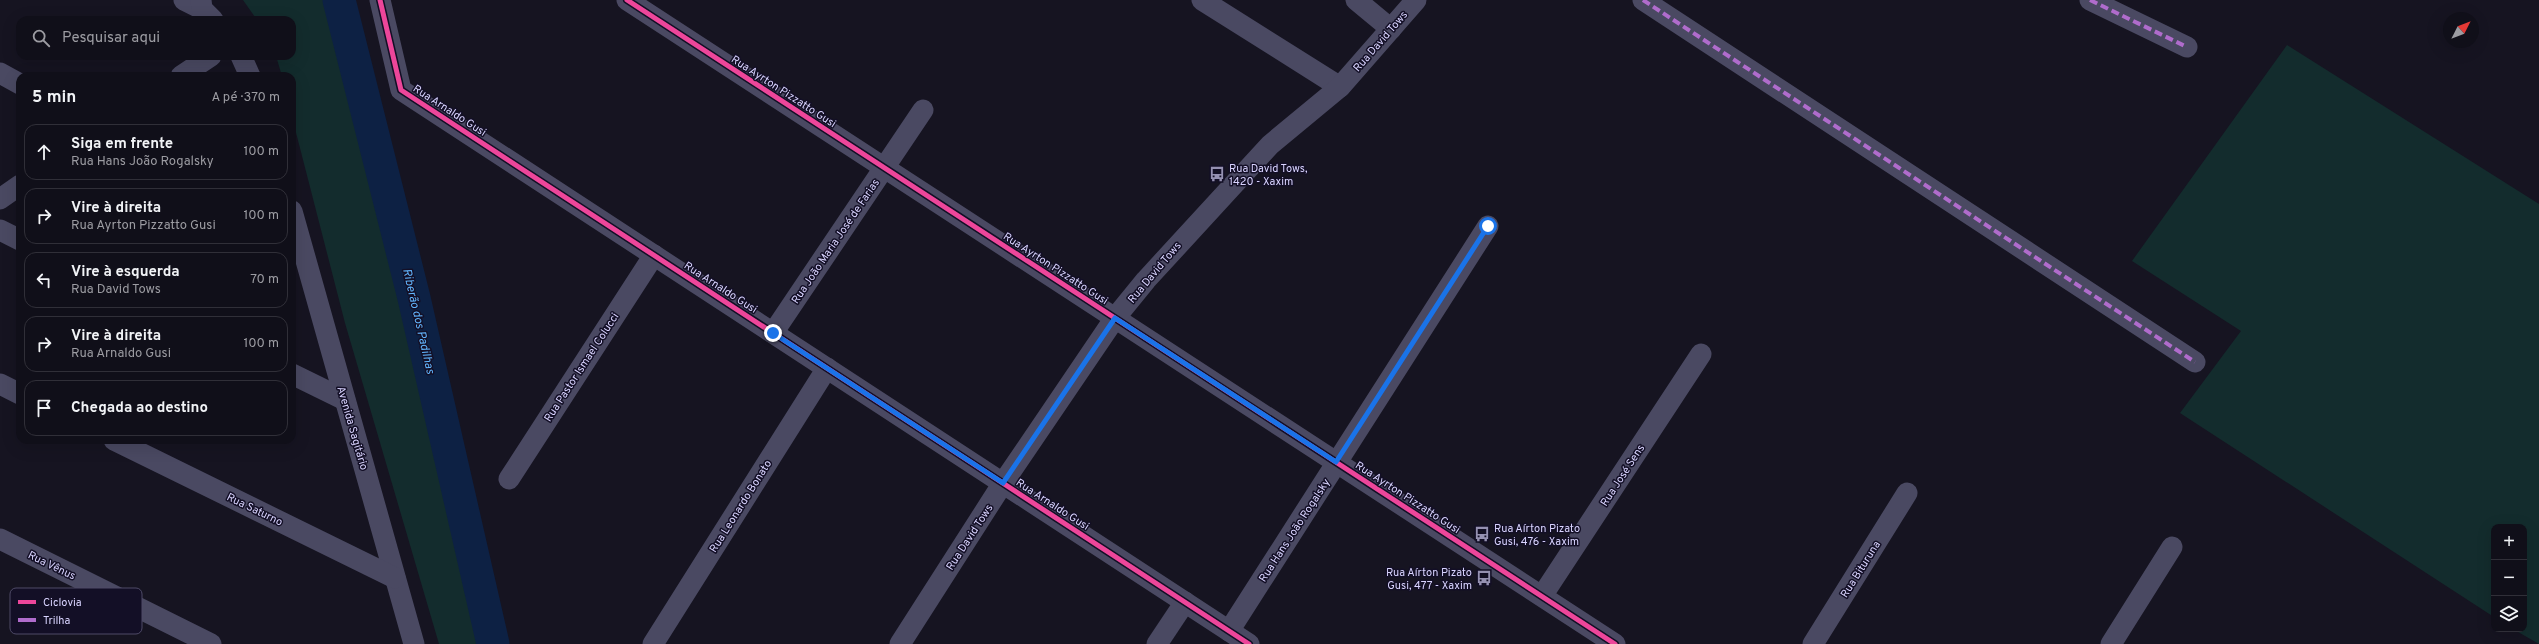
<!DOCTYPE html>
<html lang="pt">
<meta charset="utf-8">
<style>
:root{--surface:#100f19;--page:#191822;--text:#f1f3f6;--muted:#9c9ca2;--line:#302f38}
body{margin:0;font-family:Overpass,sans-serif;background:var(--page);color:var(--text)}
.controls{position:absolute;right:12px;bottom:12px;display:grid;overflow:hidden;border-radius:8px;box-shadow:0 4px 16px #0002}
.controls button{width:36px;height:36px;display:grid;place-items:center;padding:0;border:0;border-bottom:1px solid var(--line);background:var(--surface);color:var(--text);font:20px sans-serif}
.compass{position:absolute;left:2443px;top:12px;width:36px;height:36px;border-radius:50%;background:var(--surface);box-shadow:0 4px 16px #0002;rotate:48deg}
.stop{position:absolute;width:12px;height:12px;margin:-9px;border:3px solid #1a73e8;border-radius:50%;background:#fff}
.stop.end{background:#1a73e8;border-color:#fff;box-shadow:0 1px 4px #0008}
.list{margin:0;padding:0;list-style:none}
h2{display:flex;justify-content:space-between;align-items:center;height:52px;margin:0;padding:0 16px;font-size:17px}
h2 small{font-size:13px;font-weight:400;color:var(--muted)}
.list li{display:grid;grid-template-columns:26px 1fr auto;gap:12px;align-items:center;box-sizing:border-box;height:56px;margin:0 8px 8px;padding:0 8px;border:1px solid var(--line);border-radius:12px}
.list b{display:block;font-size:15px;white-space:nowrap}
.list p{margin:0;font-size:13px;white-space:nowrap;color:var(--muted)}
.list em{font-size:13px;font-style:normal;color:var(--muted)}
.icon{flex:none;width:22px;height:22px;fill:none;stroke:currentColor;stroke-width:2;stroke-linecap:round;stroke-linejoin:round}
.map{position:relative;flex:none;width:2539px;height:644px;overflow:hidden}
.search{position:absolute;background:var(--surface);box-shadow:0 4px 16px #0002;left:16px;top:16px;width:280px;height:44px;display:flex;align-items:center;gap:10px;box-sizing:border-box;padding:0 14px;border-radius:12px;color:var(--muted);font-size:15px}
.panel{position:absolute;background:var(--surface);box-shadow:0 4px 16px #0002;left:16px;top:72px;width:280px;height:372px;border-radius:12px}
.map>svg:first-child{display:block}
.green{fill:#132c2d}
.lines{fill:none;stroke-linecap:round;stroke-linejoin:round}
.river{stroke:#0d2144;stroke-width:33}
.minor{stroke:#4a4962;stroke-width:21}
.quiet{stroke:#b06ccc;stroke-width:4;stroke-dasharray:8 4;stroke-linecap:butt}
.cycleway-casing{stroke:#130f26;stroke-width:8}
.cycleway{stroke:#ed469a;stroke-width:5}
.route{stroke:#1a73e8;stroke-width:5}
.labels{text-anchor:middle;stroke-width:3;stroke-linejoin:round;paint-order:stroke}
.street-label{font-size:11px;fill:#d9d4ff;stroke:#130f26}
.poi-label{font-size:11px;fill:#d9d4ff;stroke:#130f26;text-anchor:start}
.water-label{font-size:12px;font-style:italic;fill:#62b6ff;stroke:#130f26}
.key{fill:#130f26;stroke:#4e4a67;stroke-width:1}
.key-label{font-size:11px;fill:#d9d4ff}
</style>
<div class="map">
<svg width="2539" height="644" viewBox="0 0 2539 644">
<rect width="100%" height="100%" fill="#161421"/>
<!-- green -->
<g class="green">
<polygon points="243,0 329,0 447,468 485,644 439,644 345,323 292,117 292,76 282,76 276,56 292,56 292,20 257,20"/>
<polygon points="2287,45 2539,204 2539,644 2513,629 2524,629 2524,527 2494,527 2494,617 2180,413 2241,331 2132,261"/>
</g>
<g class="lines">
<!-- river -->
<polyline class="river" points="339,0 414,298 493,644"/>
<!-- minor -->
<g class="minor">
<polyline points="184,0 202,9"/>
<polyline points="201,0 202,9 213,20"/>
<polyline points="380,0 401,90 1249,644"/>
<polyline points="627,0 1615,644"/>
<polyline points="1202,0 1340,87"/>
<polyline points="1356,0 1391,29"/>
<polyline points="1643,0 2195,362"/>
<polyline points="2090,0 2187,47"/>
<polyline points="241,56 250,76"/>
<polyline points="0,73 20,84"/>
<polyline points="181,76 211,56"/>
<polyline points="0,199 20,185"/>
<polyline points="292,211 414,644"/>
<polyline points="0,230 20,240"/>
<polyline points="773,333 923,110"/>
<polyline points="292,374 345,400"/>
<polyline points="0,384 20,394"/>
<polyline points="114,440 395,578"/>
<polyline points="509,479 654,255"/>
<polyline points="0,539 211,644"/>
<polyline points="1542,596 1701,354"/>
<polyline points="1229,631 1488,226"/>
<polyline points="653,644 827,368"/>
<polyline points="900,644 1003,483 1115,318 1146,280 1270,145 1340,87 1416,0"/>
<polyline points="1157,644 1185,602"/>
<polyline points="1813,644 1907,493"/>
<polyline points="2111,644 2172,547"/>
</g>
<!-- quiet -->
<g class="quiet">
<polyline points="1643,0 2195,362"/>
<polyline points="2090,0 2187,47"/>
</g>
<defs>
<g id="cycleway">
<polyline points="380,0 401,90 1249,644"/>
<polyline points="627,0 1615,644"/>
</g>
</defs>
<!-- cycleway casing -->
<use href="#cycleway" class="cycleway-casing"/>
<!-- cycleway -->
<use href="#cycleway" class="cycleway"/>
</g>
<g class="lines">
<!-- route -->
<polyline class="route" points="773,333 1003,483 1115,318 1336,462 1488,226"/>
</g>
<!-- icons -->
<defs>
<symbol id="bus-bare" viewBox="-9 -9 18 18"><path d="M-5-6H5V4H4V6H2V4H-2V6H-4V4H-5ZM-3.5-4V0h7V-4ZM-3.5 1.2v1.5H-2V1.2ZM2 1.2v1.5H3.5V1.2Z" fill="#9591b1" stroke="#130f26" stroke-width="2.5" paint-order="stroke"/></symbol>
</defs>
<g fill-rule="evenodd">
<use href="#bus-bare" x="1206" y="163" width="22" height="22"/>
<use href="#bus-bare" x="1471" y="523" width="22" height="22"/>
<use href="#bus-bare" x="1473" y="567" width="22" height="22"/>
</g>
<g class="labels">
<!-- street labels -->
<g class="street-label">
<text transform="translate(1380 41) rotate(-49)" y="4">Rua David Tows</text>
<text transform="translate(784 91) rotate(33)" y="4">Rua Ayrton Pizzatto Gusi</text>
<text transform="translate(450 110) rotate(33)" y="4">Rua Arnaldo Gusi</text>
<text transform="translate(835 241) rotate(-56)" y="4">Rua João Maria José de Farias</text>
<text transform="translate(1056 268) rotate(33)" y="4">Rua Ayrton Pizzatto Gusi</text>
<text transform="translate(1154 272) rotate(-50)" y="4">Rua David Tows</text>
<text transform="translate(721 287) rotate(33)" y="4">Rua Arnaldo Gusi</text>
<text transform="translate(581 367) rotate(-57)" y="4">Rua Pastor Ismael Colucci</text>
<text transform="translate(353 428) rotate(74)" y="4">Avenida Sagitário</text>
<text transform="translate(1622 475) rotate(-57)" y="4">Rua José Sens</text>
<text transform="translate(1408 497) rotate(33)" y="4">Rua Ayrton Pizzatto Gusi</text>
<text transform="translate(1053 504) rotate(33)" y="4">Rua Arnaldo Gusi</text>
<text transform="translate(740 506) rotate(-58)" y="4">Rua Leonardo Bonato</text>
<text transform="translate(255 509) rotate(26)" y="4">Rua Saturno</text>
<text transform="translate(1294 530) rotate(-57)" y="4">Rua Hans João Rogalsky</text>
<text transform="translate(969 537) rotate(-57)" y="4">Rua David Tows</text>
<text transform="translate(52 565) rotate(26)" y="4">Rua Vênus</text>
<text transform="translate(1860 569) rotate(-58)" y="4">Rua Bituruna</text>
</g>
<!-- poi labels -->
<g class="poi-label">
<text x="1229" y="172">Rua David Tows,<tspan x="1229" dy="13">1420 - Xaxim</tspan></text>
<text x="1494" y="532">Rua Aírton Pizato<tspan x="1494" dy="13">Gusi, 476 - Xaxim</tspan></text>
<text x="1472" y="576" text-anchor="end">Rua Aírton Pizato<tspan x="1472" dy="13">Gusi, 477 - Xaxim</tspan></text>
</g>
<!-- water labels -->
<g class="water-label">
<text transform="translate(419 321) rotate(77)" y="4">Riberão dos Padilhas</text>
</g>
</g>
<!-- legend -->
<rect x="10" y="588" width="132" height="46" rx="6" class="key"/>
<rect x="18" y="600" width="18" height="4" fill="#ed469a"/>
<rect x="18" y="618" width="18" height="4" fill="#b06ccc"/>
<g class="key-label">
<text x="43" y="606">Ciclovia</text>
<text x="43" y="624">Trilha</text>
</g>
</svg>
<div class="controls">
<button>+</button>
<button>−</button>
<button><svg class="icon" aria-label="layers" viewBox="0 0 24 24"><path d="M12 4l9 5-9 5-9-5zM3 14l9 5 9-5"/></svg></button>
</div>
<svg class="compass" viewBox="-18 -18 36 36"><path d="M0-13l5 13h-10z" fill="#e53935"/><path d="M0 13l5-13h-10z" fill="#9c9ca2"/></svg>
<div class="stop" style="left:1488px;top:226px"></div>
<div class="stop end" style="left:773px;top:333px"></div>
<div class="search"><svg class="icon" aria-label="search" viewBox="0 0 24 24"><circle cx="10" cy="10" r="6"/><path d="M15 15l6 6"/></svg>Pesquisar aqui</div>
<section class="panel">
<h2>5 min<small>A pé · 370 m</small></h2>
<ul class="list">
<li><svg class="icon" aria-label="ahead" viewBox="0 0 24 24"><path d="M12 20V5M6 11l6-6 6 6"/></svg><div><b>Siga em frente</b><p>Rua Hans João Rogalsky</p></div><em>100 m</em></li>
<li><svg class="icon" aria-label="right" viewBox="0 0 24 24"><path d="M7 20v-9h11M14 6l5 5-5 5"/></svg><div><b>Vire à direita</b><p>Rua Ayrton Pizzatto Gusi</p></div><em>100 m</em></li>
<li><svg class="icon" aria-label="left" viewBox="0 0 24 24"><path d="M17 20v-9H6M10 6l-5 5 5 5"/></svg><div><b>Vire à esquerda</b><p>Rua David Tows</p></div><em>70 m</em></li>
<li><svg class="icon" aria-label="right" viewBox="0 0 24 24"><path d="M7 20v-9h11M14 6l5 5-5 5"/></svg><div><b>Vire à direita</b><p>Rua Arnaldo Gusi</p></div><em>100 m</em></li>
<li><svg class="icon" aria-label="arrive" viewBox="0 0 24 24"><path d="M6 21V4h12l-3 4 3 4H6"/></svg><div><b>Chegada ao destino</b></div></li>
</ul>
</section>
</div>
